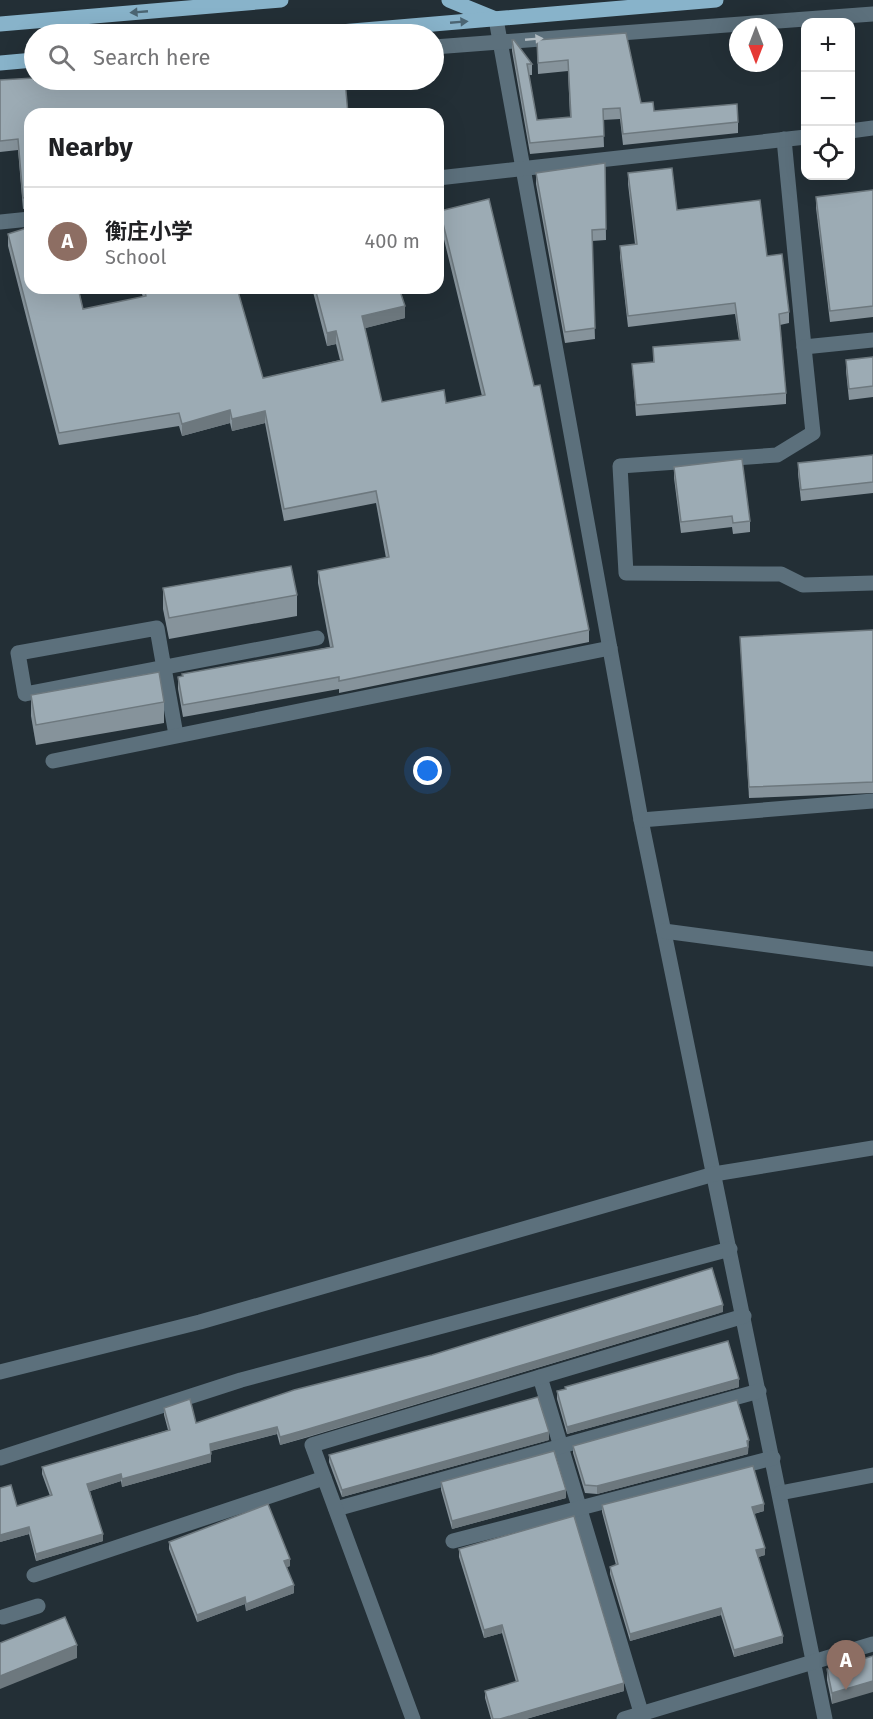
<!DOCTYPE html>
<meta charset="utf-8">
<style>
:root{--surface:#fff;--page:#f2f2f2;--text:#202124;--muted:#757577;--line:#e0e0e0;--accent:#d93025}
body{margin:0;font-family:"Fira Sans","Noto Sans SC",sans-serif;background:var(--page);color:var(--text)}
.controls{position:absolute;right:18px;top:18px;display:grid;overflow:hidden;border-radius:12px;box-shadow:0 6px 24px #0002}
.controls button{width:54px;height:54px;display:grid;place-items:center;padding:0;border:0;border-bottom:2px solid var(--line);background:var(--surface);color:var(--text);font:30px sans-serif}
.compass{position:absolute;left:729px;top:18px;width:54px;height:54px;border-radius:50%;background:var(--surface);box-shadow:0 6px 24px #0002;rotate:180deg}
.you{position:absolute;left:428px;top:771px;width:21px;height:21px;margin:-15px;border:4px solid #fff;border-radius:50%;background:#1a73e8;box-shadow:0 0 0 9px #1a73e833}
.badge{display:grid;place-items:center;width:39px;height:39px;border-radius:50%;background:var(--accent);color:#fff;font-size:20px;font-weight:700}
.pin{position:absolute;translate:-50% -50px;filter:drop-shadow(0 2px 3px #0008)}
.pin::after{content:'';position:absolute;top:32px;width:21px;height:18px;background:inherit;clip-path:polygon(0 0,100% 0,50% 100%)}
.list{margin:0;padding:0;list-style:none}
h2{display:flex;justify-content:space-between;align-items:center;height:78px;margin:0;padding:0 24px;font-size:26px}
h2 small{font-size:20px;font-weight:400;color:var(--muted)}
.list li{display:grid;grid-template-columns:39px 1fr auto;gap:18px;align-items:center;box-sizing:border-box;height:108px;padding:0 24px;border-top:2px solid var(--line)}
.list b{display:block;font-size:22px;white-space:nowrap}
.list p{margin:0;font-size:20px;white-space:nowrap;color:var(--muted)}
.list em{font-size:20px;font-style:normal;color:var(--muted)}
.icon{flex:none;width:33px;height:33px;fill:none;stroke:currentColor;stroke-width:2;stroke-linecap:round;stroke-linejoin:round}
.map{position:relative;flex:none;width:873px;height:1719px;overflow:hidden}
.search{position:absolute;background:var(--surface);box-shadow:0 6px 24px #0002;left:24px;top:24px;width:420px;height:66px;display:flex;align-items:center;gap:15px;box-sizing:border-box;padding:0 21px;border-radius:33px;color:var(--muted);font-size:22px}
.panel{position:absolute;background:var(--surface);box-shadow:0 6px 24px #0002;left:24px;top:108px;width:420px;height:186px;border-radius:18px}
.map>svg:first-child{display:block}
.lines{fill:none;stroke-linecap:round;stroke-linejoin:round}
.minor{stroke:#5c707c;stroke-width:15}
.major{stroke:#88b3ca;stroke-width:15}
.wall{fill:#86939b}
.shaded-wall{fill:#6d787e}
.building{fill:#9cabb4;stroke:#6d787e;stroke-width:1.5}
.oneway{fill:#4b6573}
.oneway2{fill:#b2bcc2}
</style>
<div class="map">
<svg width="873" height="1719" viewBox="0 0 873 1719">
<rect width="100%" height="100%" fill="#232f36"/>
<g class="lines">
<!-- minor -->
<g class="minor">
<polyline points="496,19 641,820 825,1719"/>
<polyline points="434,47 873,14"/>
<polyline points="850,131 873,128"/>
<polyline points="784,139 804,347"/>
<polyline points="438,178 806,137"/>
<polyline points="0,222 30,219"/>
<polyline points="873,340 804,347 813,433 777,455 620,466 626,573 781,574 803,585 873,583"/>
<path d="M 176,735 C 170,700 163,664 157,628 L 18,653 L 25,694 L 317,638"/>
<polyline points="53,761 610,648"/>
<polyline points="641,820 873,801"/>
<polyline points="664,931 873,959"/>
<polyline points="0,1372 200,1322 714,1174 873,1148"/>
<polyline points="540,1377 643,1719"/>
<polyline points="0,1458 241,1380 730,1249"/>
<polyline points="780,1493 873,1475"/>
<polyline points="336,1509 759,1391"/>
<polyline points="453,1541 773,1458"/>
<polyline points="34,1575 324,1478"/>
<polyline points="3,1617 38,1606"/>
<polyline points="413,1719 312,1445 744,1316"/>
<polyline points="624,1719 873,1644"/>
</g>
<!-- major -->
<g class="major">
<polyline points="449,0 493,18"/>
<polyline points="0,24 281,0"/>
<polyline points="317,34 716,0"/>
<polyline points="0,63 34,60"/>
</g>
</g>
<!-- wall -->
<g class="wall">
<polygon points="512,40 532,64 532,75 529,75 537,120 570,117 568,71 538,74 537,40 654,111 738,122 738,133 623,145 620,119 603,120 604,147 530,154 512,51"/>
<polygon points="0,80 30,114 30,208 23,209 18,150 0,152"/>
<polygon points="605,163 606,240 592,241 595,339 565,343 536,184 536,173"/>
<polygon points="628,173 677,210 767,256 789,312 789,323 780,325 786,393 786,404 636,416 632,364 653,362 653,347 739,340 735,314 628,327 620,257 620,246 635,244 628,184"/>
<polygon points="873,190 873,317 830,322 816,208 816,197"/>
<polygon points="440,211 589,630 589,642 339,693 339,689 183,717 178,689 178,677 330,647 318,583 318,571 386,558 376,503 284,521 265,423 232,431 230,423 182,436 179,426 59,445 8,246 8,234 30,288 86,288 79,290 83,309 143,297 140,288 237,288 263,378 340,360 336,344 327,346 312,288 399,288 405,318 365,328 382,402 446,403 482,396 440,223"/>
<polygon points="873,357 873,397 849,400 846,371 846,360"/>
<polygon points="873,455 873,493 801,501 798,474 798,463"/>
<polygon points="674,467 750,521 750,532 733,534 732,527 681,533 674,478"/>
<polygon points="163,588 297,595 297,616 169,639 163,609"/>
<polygon points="873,630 873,793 749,798 740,637"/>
<polygon points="31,695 164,702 164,723 36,745 31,716"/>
<polygon points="723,1312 305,1438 280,1445 277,1434 211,1451 211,1462 122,1487 121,1481 90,1491 103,1541 36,1561 29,1534 0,1542 0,1488 17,1506 50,1496 42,1474 42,1467 168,1430 164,1415 164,1408 196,1423"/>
<polygon points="565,1387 739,1387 567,1434 557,1399 557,1391 565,1389"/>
<polygon points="549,1440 342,1497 329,1462 329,1455"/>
<polygon points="573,1446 749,1448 748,1448 748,1454 597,1494 585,1493 573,1453"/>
<polygon points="441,1482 566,1498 452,1529 441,1490"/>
<polygon points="602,1505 764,1511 754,1514 765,1555 758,1557 783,1643 734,1657 721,1615 630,1641 610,1574 610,1567 616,1565 602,1512"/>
<polygon points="169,1542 290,1566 287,1567 294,1593 246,1611 245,1604 197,1622 169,1549"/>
<polygon points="459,1549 624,1691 526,1719 491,1719 485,1698 485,1691 516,1682 502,1633 484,1638 459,1557"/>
<polygon points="873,1656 832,1704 827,1680 827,1669"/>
</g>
<!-- shaded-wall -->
<g class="shaded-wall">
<polygon points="405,306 405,318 362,329 362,316"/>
<polygon points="336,331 336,344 327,346 327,333"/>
<polygon points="230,410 230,423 182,436 182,424"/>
<polygon points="265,411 265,423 232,431 232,419"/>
<polygon points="723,1305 723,1312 280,1445 280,1437"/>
<polygon points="739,1379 739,1387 567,1434 567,1427"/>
<polygon points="277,1427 277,1434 210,1451 210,1444"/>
<polygon points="549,1432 549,1440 342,1497 342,1490"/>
<polygon points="749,1440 748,1454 597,1494 597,1486"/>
<polygon points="211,1454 211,1462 122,1487 122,1479"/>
<polygon points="121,1474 121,1481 87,1492 87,1484"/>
<polygon points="566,1490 566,1498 452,1529 452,1521"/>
<polygon points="764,1504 764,1511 752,1514 752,1507"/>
<polygon points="29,1527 29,1534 0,1542 0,1535"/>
<polygon points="103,1534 103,1541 36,1561 36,1554"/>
<polygon points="765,1548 765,1555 756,1558 756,1550"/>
<polygon points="290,1559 290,1566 284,1568 284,1561"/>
<polygon points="294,1585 294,1593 246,1611 246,1604"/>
<polygon points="245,1597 245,1604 197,1622 197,1615"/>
<polygon points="721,1608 721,1615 630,1641 630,1634"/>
<polygon points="502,1625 502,1633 484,1638 484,1630"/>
<polygon points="783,1636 783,1643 734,1657 734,1650"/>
<polygon points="77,1645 77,1658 0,1689 0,1676"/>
<polygon points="873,1681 873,1692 832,1704 832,1693"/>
<polygon points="624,1683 624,1691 526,1719 500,1719"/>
</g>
<!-- building -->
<g class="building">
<polygon points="626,33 641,103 653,102 654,111 737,104 738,122 623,134 620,108 603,109 604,136 530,143 512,40 514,40 532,64 527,64 537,120 571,117 568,60 538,63 537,40"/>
<polygon points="34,78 34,80 345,80 348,114 30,114 30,197 23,198 18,139 0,141 0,80"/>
<polygon points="605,163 606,229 592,230 595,328 565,332 536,173"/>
<polygon points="672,168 677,210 760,200 767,256 782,254 789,312 779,314 786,393 636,405 632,364 654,362 653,347 740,340 735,303 628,316 620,246 637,244 628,173"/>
<polygon points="873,190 873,306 830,311 816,197"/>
<polygon points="489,199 534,386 540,385 589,630 339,681 339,677 183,705 178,677 183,676 182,674 333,647 318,571 389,557 376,491 284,509 265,411 232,419 230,410 182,424 179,413 59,433 8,234 30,227 30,288 78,288 83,309 146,296 144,288 237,288 263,378 343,360 336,331 327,333 315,288 399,288 405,306 362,316 382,402 444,390 446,403 485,395 440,211"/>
<polygon points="873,357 873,386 849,389 846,360"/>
<polygon points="873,455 873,482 801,490 798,463"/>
<polygon points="742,459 750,521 733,523 732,516 681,522 674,467"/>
<polygon points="291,566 297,595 169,618 163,588"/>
<polygon points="873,630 873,782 749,787 740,637"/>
<polygon points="159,672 164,702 36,725 31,695"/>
<polygon points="712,1268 723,1305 305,1430 280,1437 277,1427 210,1444 211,1454 122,1479 121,1474 87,1484 103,1534 36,1554 29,1527 0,1535 0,1488 11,1485 17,1506 52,1495 42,1467 170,1430 164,1408 190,1399 196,1423 294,1390 432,1355"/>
<polygon points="728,1341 739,1379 567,1427 557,1391 566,1389 565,1387"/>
<polygon points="538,1397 549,1432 342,1490 329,1455"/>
<polygon points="737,1400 749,1440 747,1441 748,1447 597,1486 585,1485 573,1446"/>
<polygon points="554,1451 566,1490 452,1521 441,1482"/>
<polygon points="753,1466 764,1504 752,1507 765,1548 756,1550 783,1636 734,1650 721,1608 630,1634 610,1567 618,1564 602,1505"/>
<polygon points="268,1504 290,1559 284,1561 294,1585 246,1604 245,1597 197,1615 169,1542"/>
<polygon points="574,1516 624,1683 500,1719 493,1719 485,1691 518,1681 502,1625 484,1630 459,1549"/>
<polygon points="65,1617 77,1645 0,1676 0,1643"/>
<polygon points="873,1656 873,1681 832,1693 827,1669"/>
</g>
<!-- one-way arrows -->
<defs><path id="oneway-solid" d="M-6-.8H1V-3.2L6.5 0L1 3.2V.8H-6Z" transform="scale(1.5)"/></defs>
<g class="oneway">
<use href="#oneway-solid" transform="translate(139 12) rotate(175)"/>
<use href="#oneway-solid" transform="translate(459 22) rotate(-5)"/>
</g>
<use class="oneway2" href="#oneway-solid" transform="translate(534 39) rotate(-5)"/>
</svg>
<div class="controls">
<button>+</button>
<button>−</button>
<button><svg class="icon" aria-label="locate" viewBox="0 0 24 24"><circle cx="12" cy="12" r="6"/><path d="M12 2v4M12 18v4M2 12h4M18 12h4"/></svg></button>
</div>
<svg class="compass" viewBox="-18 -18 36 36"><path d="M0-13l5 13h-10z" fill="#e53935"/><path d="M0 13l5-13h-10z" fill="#757577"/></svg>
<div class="you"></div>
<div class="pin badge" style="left:846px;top:1690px;background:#8d6e63">A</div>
<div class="search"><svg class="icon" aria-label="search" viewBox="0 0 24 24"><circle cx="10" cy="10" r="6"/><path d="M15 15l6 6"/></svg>Search here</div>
<section class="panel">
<h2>Nearby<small></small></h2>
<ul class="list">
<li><span class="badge" style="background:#8d6e63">A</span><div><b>衡庄小学</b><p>School</p></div><em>400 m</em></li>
</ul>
</section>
</div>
